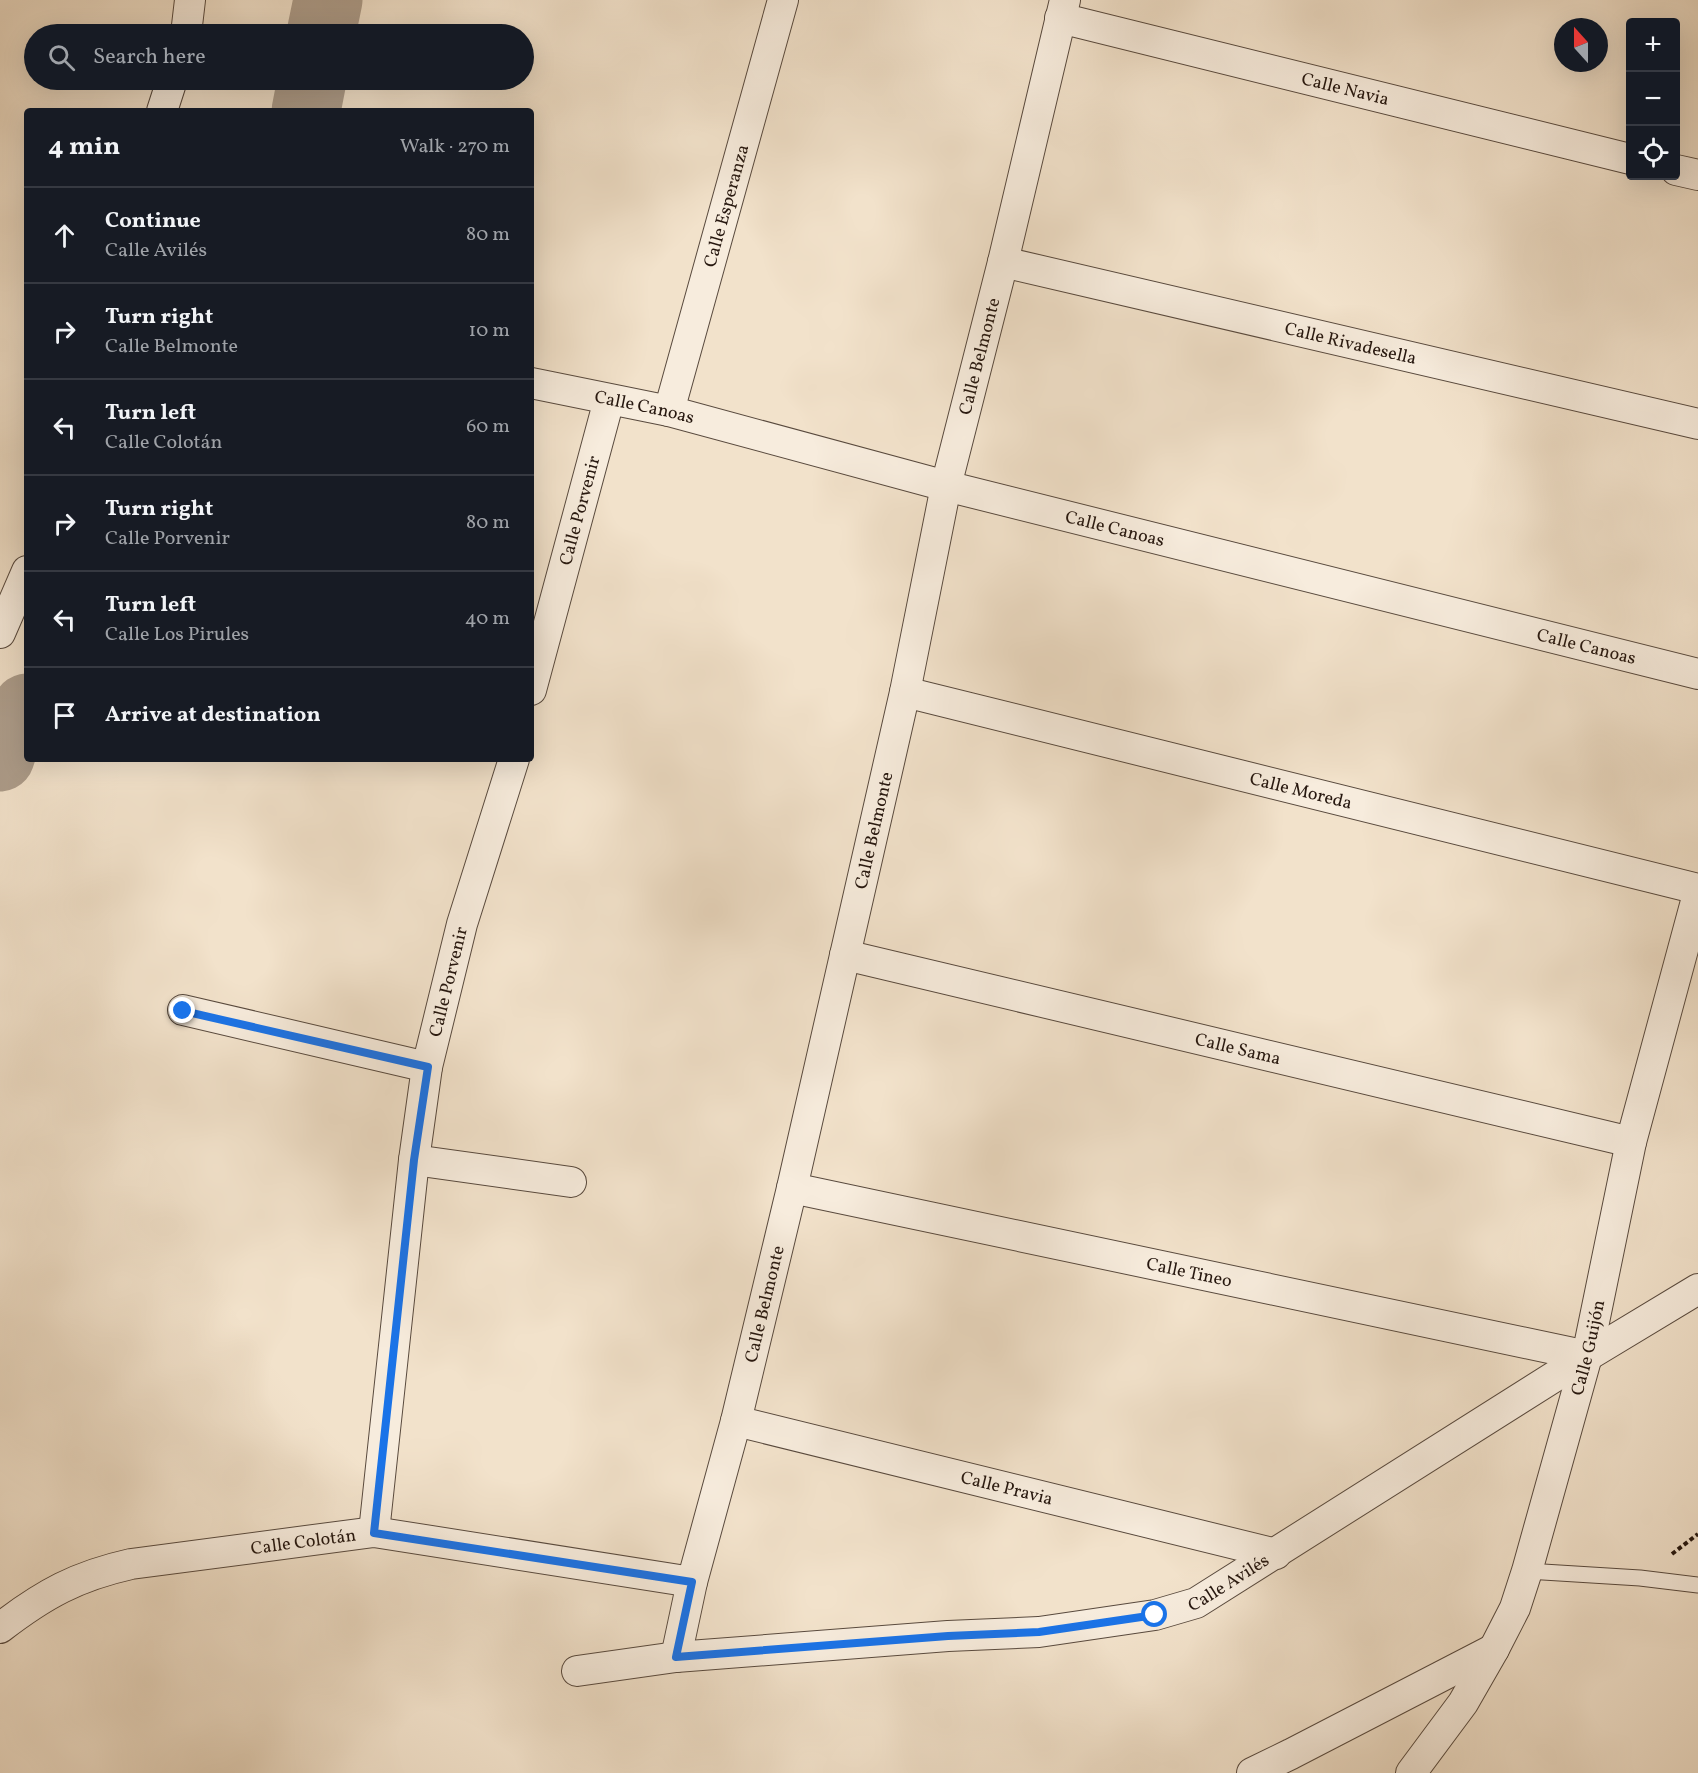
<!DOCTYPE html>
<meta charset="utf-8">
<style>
:root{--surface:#171b24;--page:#242831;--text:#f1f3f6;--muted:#9ea1a6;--line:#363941}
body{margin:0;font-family:Vollkorn,serif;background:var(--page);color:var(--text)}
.controls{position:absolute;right:18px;top:18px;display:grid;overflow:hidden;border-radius:6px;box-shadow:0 6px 24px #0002}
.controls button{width:54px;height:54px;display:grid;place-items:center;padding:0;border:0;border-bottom:2px solid var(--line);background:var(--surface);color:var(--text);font:30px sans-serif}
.compass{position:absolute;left:1554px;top:18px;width:54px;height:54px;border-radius:50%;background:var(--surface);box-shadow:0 6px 24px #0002;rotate:339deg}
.stop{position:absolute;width:18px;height:18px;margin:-14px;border:4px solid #1a73e8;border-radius:50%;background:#fff}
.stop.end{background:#1a73e8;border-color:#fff;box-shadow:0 2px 6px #0008}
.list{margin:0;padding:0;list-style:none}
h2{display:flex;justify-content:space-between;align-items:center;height:78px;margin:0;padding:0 24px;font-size:26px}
h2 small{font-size:20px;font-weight:400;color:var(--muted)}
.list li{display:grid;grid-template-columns:39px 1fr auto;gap:18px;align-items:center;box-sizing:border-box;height:96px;padding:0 24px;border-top:2px solid var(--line)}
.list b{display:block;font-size:22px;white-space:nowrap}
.list p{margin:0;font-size:20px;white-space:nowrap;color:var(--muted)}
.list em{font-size:20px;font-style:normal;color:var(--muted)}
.icon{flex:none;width:33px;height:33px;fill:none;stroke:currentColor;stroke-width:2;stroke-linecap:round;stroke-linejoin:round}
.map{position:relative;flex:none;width:1698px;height:1773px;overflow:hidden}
.search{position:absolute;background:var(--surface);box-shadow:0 6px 24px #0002;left:24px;top:24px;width:510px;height:66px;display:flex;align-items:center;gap:15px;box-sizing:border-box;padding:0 21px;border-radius:33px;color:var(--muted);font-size:22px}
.panel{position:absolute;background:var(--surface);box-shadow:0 6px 24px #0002;left:24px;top:108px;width:510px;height:654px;border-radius:6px}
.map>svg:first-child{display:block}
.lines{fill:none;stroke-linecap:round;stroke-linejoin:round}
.river{stroke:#ad9d8b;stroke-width:69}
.service-casing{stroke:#594a3e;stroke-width:17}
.minor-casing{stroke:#594a3e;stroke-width:32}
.path{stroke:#26170f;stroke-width:4;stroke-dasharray:4.5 3;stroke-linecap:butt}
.service{stroke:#f7ecdd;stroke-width:15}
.minor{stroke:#f7ecdd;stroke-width:30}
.route{stroke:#1a73e8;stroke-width:8}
.labels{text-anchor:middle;stroke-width:4.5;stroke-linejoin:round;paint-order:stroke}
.street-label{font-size:18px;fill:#26170f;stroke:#f7ecdd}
</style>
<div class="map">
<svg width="1698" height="1773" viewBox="0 0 1698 1773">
<rect width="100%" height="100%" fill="#f2e2cb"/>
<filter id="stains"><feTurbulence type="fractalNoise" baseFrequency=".00333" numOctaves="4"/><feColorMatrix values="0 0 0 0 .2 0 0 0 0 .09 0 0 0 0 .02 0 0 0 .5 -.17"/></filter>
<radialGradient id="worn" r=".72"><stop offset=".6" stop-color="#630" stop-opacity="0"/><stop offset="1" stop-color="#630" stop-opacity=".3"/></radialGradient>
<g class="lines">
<!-- river -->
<g class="river">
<polyline points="321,34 328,0"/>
<polyline points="306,111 312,80"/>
<polyline points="0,757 5,742 27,708"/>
</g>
<defs>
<polyline id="service" points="1527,1571 1640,1578 1698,1585"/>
<g id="minor">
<path id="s1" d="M 1060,18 L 1630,159"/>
<polyline points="186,34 190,0"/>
<polyline points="162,111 172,80"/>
<polyline points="1676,170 1698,175"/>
<path id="s2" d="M 1003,262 L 1698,424"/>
<path id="s3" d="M 531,383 L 669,411 L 946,486 L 1698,674"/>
<path id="s4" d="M 669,411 L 783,0"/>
<polyline points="0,633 27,571"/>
<path id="s5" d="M 531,690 L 609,400"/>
<path id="s6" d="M 905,692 L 1698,889"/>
<path id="s7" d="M 845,955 L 1631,1142"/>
<polyline points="183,1010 427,1067"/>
<polyline points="414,1160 571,1182"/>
<path id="s8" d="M 792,1188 L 1587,1356"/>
<path id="s9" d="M 736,1421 L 1276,1554"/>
<path id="s10" d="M 374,1532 L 414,1160 L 427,1067 L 462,924 L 514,759"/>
<path id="s11" d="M 0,1628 C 44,1594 77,1576 131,1564 L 374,1532 L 692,1582"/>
<path id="s12" d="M 676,1657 L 692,1582 L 736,1421 L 792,1188 L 905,692 L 946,486 L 1003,262 L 1065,0"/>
<path id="s13" d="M 577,1671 L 676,1657 L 948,1636 L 1039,1632 L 1155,1615 L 1196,1603 L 1587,1356 L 1698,1289"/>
<polyline points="1252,1773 1291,1754 1494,1649"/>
<path id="s14" d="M 1411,1773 L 1463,1703 L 1494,1649 L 1515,1608 L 1527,1571 L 1587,1356 L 1631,1142 L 1698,894"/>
</g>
</defs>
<!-- service casing -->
<use href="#service" class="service-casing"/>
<!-- minor casing -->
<use href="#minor" class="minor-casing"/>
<!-- path -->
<polyline class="path" points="1672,1554 1698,1534"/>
<!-- service -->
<use href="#service" class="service"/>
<!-- minor -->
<use href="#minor" class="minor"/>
</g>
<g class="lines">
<!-- route -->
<polyline class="route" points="183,1011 428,1067 414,1160 374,1533 692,1582 676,1657 948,1636 1039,1632 1155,1615"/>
</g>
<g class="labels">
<!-- street labels -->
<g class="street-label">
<text dy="6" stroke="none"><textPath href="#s1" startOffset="294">Calle Navia</textPath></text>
<text dy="6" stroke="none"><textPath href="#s4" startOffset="213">Calle Esperanza</textPath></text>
<text dy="6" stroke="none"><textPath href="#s2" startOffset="357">Calle Rivadesella</textPath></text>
<text dy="6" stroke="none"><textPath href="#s12" startOffset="1336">Calle Belmonte</textPath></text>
<text dy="6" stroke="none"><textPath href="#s3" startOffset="116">Calle Canoas</textPath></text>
<text dy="6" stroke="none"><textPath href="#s5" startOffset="186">Calle Porvenir</textPath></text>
<text dy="6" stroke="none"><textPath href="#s3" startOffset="602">Calle Canoas</textPath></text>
<text dy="6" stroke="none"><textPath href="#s3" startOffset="1088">Calle Canoas</textPath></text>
<text dy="6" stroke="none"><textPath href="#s6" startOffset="408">Calle Moreda</textPath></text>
<text dy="6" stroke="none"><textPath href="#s12" startOffset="850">Calle Belmonte</textPath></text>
<text dy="6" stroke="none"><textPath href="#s10" startOffset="556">Calle Porvenir</textPath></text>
<text dy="6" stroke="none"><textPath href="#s7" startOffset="404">Calle Sama</textPath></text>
<text dy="6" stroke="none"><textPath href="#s8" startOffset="406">Calle Tineo</textPath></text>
<text dy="6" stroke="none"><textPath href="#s12" startOffset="364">Calle Belmonte</textPath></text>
<text dy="6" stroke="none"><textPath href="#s14" startOffset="466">Calle Guijón</textPath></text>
<text dy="6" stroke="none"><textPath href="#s9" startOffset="279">Calle Pravia</textPath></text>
<text dy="6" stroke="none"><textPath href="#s11" startOffset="321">Calle Colotán</textPath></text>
<text dy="6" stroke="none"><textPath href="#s13" startOffset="662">Calle Avilés</textPath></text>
</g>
</g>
<rect width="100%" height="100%" filter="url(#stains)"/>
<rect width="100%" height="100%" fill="url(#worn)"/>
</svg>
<div class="controls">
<button>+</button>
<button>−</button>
<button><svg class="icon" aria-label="locate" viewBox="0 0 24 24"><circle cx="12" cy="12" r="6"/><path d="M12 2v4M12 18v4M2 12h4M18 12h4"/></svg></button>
</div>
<svg class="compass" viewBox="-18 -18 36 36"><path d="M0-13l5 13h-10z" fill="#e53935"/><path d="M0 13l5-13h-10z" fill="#9ea1a6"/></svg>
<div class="stop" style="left:1155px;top:1615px"></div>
<div class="stop end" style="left:183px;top:1011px"></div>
<div class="search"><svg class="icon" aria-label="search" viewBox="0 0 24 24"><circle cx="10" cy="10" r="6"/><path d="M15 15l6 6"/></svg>Search here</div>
<section class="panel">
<h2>4 min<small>Walk · 270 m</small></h2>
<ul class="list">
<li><svg class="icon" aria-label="ahead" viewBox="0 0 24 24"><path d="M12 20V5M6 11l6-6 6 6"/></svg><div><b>Continue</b><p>Calle Avilés</p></div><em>80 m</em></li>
<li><svg class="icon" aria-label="right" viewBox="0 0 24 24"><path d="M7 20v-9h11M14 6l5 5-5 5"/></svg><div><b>Turn right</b><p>Calle Belmonte</p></div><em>10 m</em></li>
<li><svg class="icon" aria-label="left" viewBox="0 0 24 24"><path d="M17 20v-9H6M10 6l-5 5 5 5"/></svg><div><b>Turn left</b><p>Calle Colotán</p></div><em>60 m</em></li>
<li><svg class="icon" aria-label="right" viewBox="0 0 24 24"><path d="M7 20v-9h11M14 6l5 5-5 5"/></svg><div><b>Turn right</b><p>Calle Porvenir</p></div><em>80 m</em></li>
<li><svg class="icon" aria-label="left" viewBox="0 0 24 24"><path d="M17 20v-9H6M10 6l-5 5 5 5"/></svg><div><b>Turn left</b><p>Calle Los Pirules</p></div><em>40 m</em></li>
<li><svg class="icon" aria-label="arrive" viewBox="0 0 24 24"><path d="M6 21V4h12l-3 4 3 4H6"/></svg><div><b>Arrive at destination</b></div></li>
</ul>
</section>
</div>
